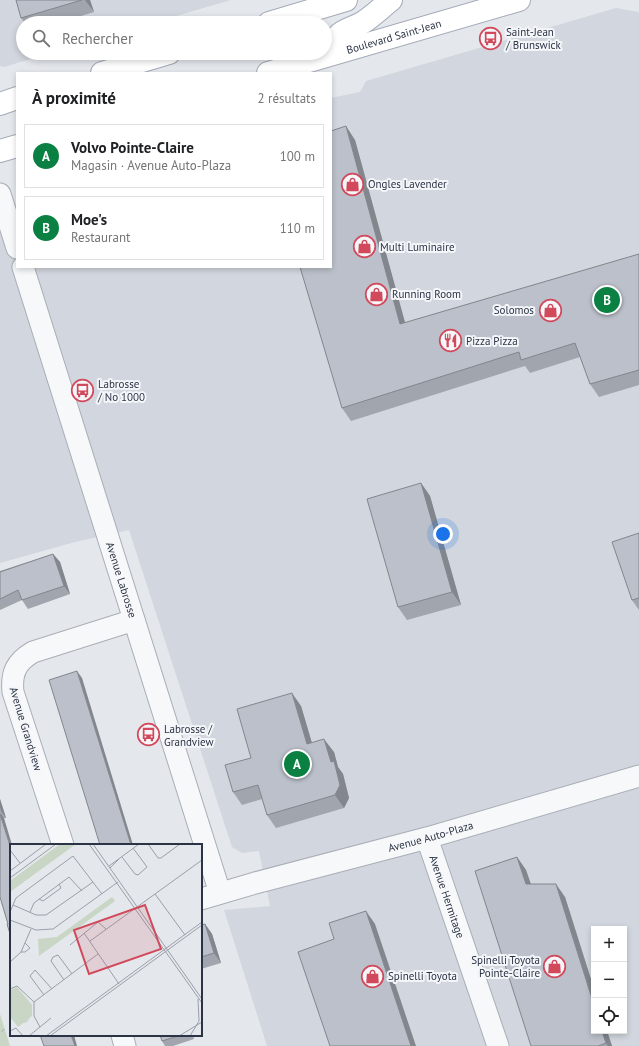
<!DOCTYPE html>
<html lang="fr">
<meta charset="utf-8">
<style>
:root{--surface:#fff;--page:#f6f6f6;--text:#202124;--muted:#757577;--line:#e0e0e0;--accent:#0b8043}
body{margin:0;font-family:"PT Sans",sans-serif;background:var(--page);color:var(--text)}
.controls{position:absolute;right:12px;bottom:12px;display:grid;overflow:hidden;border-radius:0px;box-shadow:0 2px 6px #0003}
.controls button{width:36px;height:36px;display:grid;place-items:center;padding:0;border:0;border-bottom:1px solid var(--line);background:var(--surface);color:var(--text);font:20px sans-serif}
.you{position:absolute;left:443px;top:534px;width:14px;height:14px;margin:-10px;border:3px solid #fff;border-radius:50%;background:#1a73e8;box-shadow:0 0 0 6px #1a73e833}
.badge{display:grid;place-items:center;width:26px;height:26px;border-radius:50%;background:var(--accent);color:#fff;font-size:13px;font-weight:700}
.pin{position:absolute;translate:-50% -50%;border:2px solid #fff;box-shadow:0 1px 4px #0006}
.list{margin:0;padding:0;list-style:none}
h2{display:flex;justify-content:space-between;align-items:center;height:52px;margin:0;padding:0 16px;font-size:17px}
h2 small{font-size:13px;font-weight:400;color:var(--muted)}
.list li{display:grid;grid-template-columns:26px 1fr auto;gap:12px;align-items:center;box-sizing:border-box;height:64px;margin:0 8px 8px;padding:0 8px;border:1px solid var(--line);border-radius:0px}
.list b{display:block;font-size:15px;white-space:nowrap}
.list p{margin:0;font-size:13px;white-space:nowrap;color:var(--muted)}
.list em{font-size:13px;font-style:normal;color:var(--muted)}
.icon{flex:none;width:22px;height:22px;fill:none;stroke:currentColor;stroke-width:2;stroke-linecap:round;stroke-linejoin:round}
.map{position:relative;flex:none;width:639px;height:1046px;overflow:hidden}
.search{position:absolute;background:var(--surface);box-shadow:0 2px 6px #0003;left:16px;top:16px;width:316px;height:44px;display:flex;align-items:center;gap:10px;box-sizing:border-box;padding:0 14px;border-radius:22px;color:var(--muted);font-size:15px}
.panel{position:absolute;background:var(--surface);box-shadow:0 2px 6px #0003;left:16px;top:72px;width:316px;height:196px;border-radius:0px}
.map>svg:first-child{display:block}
.built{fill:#d2d6de;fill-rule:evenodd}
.forest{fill:url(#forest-crowns)}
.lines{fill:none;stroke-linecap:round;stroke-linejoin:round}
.minor-casing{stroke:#a9aeb7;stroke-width:23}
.major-casing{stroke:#a3abb8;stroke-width:24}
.minor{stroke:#f7f8fa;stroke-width:21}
.major{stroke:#fff;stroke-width:22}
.wall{fill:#a1a5ae}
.shaded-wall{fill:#83868d}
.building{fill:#bbc0ca;stroke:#83868d}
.labels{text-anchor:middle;stroke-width:4;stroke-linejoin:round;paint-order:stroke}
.poi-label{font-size:11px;fill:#2b3445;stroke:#f4f6f9;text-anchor:start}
.street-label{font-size:11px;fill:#2b3445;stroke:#f4f6f9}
.inset-road{fill:none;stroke:#9a9fa9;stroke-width:1}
.view{fill:#d1495b;fill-opacity:0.15;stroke:#d1495b;stroke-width:2}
.inset-edge{fill:none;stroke:#2b3445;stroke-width:2}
</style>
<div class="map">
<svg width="639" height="1046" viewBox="0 0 639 1046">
<defs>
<pattern id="forest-crowns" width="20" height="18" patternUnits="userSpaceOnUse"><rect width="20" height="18" fill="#c9d6c5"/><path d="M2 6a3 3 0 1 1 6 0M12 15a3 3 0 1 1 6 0" fill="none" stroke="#adb8ab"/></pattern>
</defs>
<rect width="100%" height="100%" fill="#e4e7ec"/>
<!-- built -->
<g class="built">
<polygon points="0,0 231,0 152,23 23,23 23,53 50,53 4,67 0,66"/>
<path d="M 616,8 L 639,12 L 639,1046 L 267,1046 L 224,910 L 270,906 L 259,851 L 242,853 L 232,847 L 129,530 L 75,542 L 0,563 L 0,211 L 17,205 L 17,267 L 331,267 L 331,98 L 360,92 L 366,81 ZM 594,929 L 624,929 L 624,1031 L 594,1031 Z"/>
</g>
<!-- forest -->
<polygon class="forest" points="0,1014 10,1046 0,1046"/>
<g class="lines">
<defs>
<g id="minor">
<polyline points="0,194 17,248"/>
<path id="s1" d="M 23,267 L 220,893"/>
<path id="s2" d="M 427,838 L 498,1046"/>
<path d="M 63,845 L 13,692 C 11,673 16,662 33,652 L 134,620"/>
<path id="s3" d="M 201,899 L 255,883 L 427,838 L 639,776"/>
<polyline points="122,1035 125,1046"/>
</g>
<g id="major">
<polyline points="269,23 346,0"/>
<path d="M 337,52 C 331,30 348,31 362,23 C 372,17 382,7 391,0"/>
<polyline points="102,73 169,53"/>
<path id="s4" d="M 268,73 L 519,0"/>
<polyline points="0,104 17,98"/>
<polyline points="0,151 17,146"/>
</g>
</defs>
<!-- minor casing -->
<use href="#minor" class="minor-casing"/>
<!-- major casing -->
<use href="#major" class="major-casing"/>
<!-- minor -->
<use href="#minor" class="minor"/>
<!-- major -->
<use href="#major" class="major"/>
</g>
<!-- wall -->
<g class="wall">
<polygon points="16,0 90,0 94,12 58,23 25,23 21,18"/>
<polygon points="355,140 405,323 639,254 639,385 599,397 590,384 580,357 530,373 525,366 351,421 342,408"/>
<polygon points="421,483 430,496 461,605 407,620 398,607"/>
<polygon points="639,533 639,610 632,600"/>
<polygon points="53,554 60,562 70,594 28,609 22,600 0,610 0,571"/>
<polygon points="301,706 312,743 334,752 338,767 343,774 349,798 344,808 276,828 267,815 262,799 242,805 233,792 251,758"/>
<polygon points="0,799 6,818 4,818 8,924 0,897"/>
<polygon points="517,857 526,870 531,884 565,897 594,989 594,1031 607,1031 612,1046 531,1046"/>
<polygon points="205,924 212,934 221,963 201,969 201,925"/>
<polygon points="160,1035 193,1035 194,1039 173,1046 165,1046 162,1041"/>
</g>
<!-- shaded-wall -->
<g class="shaded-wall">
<polygon points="85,0 90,0 94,12"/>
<polygon points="346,126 355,140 409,337 400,324"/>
<polygon points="421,483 430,496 461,605 452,592"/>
<polygon points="53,554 60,562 70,594 64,586"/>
<polygon points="77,671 82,678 133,845 131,845"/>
<polygon points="292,693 301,706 316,757 307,744"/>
<polygon points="324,739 334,752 338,767 343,774 349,798 344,808 335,795 331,762"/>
<polygon points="0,799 6,818 1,811 0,807"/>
<polygon points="0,813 4,818 12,845 11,845 11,849"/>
<polygon points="517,857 526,870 535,897 526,884"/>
<polygon points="556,884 565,897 594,989 594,1005"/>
<polygon points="366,911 375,924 416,1046 411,1046"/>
<polygon points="205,924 212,934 221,963 214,953"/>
<polygon points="602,1031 607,1031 612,1046 608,1046 606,1043"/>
<polygon points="71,1035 74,1035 77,1046 75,1046"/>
</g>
<!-- building -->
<g class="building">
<polygon points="16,0 82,0 21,18"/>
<polygon points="346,126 400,324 639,254 639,370 590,384 575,343 521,360 519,352 342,408 300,267 331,267 331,131"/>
<polygon points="421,483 452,592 398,607 367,499"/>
<polygon points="639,533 639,598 632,600 612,542"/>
<polygon points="53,554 64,586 22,600 18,590 0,599 0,572"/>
<polygon points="77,671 131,845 100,845 49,680"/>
<polygon points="292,693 307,744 324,739 331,762 334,761 340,785 335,795 267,815 258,785 233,792 225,765 251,758 237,709"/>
<polygon points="0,814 11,849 11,937 7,924 8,924 0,897"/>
<polygon points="517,857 526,884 556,884 594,1005 594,1031 602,1031 606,1043 598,1046 531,1046 475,871"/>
<polygon points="366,911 411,1046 330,1046 298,952 334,939 329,923"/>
<polygon points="205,924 214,953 201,957 201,925"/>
<polygon points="40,1035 71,1035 75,1046 44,1046"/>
<polygon points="160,1035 181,1035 162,1041"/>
</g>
<!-- icons -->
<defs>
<symbol id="bus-ring" viewBox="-11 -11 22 22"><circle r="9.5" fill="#f4f6f9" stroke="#d1495b" stroke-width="1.5"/><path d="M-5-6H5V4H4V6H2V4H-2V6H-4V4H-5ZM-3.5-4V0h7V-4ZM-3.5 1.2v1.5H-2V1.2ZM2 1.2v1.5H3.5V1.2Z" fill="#d1495b"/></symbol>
<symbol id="shop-ring" viewBox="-11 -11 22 22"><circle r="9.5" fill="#f4f6f9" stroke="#d1495b" stroke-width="1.5"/><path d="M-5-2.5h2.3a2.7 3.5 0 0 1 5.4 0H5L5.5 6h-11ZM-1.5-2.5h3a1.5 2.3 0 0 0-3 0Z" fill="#d1495b"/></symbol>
<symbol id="restaurant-ring" viewBox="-11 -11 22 22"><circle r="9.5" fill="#f4f6f9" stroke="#d1495b" stroke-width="1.5"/><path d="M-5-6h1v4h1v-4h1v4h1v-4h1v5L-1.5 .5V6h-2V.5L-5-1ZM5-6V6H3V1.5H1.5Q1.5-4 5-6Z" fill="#d1495b"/></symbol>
</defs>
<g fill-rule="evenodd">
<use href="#bus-ring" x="478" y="26" width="25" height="25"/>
<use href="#shop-ring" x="340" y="172" width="25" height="25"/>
<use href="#shop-ring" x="352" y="234" width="25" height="25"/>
<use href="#shop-ring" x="364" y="282" width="25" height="25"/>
<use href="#shop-ring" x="538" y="298" width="25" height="25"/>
<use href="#restaurant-ring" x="438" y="328" width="25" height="25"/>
<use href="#bus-ring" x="70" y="378" width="25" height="25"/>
<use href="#bus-ring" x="136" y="722" width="25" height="25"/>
<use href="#shop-ring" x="542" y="954" width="25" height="25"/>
<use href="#shop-ring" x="360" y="964" width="25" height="25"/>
</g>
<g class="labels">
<!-- poi labels -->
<g class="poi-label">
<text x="506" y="36">Saint-Jean<tspan x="506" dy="13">/ Brunswick</tspan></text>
<text x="368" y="188">Ongles Lavender</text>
<text x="380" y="251">Multi Luminaire</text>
<text x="392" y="298">Running Room</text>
<text x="534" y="314" text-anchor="end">Solomos</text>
<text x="466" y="345">Pizza Pizza</text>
<text x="98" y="388">Labrosse<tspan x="98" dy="13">/ No 1000</tspan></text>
<text x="164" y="733">Labrosse /<tspan x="164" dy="13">Grandview</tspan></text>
<text x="540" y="964" text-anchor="end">Spinelli Toyota<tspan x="540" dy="13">Pointe-Claire</tspan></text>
<text x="388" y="980">Spinelli Toyota</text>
</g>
<!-- street labels -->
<g class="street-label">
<text dy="4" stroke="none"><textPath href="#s4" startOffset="131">Boulevard Saint-Jean</textPath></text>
<text dy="4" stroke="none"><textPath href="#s1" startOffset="328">Avenue Labrosse</textPath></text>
<text transform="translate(26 729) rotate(73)" y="4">Avenue Grandview</text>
<text dy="4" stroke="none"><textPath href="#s3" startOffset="238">Avenue Auto-Plaza</textPath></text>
<text dy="4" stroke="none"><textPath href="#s2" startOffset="62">Avenue Hermitage</textPath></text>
</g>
</g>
<!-- overview -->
<g transform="translate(10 844)">
<rect width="192" height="192" fill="#e4e7ec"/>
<path d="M 50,0 L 66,0 L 0,48 L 0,37 Z" fill="#c9d6c5"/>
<path d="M 102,53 L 105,57 L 29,112 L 28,95 L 47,93 Z" fill="#c9d6c5"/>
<path d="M 7,143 L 22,161 L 22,172 L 8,183 L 0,173 L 0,146 Z" fill="#c9d6c5"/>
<path d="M9 174a5 5 0 1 1 10 0a5 5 0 1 1-10 0Z" fill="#c9d6c5"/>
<path class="inset-road" d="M 79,0 L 192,159M 83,0 L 192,155M 138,0 L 148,14 L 151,14 L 170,0M 0,6 L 10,19M 112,13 L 125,30 L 128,31 L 137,23 L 123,4M 99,22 L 129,0M 100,24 L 109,15M 0,27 L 36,0M 0,34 L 46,0M 145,50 L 175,91M 29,55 L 33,57 L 51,44 L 49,40M 3,61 L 26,71 L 36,71 L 83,38M 0,68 L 6,54 L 63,12 L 92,50M 20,68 L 24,59 L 59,33 L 72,47M 0,76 L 26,86 L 43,85 L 108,38M 74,89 L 109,140M 80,97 L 192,16M 60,101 L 88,78 L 96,85M 11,108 L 15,108 L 20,104 L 15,99M 0,118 L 11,108 L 21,85M 54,136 L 41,117 L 43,113 L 48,111 L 62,130M 0,145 L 7,142 L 24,158M 34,151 L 20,132 L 25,126 L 42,145M 24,158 L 88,110M 24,158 L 24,172 L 30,183M 0,187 L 6,184 L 13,192M 19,192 L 41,174M 36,192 L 192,78M 40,192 L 192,81M 169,192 L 192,178M 180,192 L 189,177 L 188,155"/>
<path class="view" d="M 135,61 L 151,105 L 79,130 L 64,86 Z"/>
<rect width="192" height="192" class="inset-edge"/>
</g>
</svg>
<div class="controls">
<button>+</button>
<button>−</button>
<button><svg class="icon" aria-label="locate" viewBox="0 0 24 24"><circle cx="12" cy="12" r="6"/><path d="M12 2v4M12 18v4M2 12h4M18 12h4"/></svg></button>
</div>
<div class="you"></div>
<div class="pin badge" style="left:297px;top:764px">A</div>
<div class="pin badge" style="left:607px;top:300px">B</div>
<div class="search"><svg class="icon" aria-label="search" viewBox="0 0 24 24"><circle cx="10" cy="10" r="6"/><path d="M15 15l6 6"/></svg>Rechercher</div>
<section class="panel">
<h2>À proximité<small>2 résultats</small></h2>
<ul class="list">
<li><span class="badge">A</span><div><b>Volvo Pointe-Claire</b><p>Magasin · Avenue Auto-Plaza</p></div><em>100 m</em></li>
<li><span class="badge">B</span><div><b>Moe's</b><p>Restaurant</p></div><em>110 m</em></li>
</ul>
</section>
</div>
